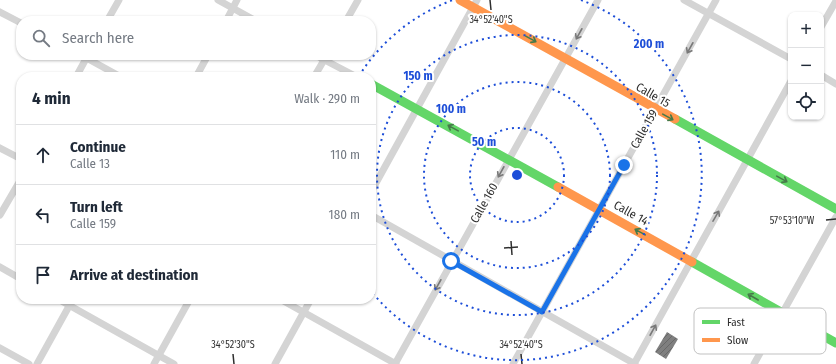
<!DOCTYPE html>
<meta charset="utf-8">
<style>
:root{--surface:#fff;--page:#f2f2f3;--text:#1f2937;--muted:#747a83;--line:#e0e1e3}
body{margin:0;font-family:"Fira Sans Condensed",sans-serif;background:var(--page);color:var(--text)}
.controls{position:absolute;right:12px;top:12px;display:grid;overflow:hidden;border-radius:8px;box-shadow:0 1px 3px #0004}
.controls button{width:36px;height:36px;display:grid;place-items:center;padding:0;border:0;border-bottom:1px solid var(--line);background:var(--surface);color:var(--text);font:20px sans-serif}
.stop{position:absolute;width:12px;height:12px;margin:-9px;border:3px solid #1a73e8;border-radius:50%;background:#fff}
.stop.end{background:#1a73e8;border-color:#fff;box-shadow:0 1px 4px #0008}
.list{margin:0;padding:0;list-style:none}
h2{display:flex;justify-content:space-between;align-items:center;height:52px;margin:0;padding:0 16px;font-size:17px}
h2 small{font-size:13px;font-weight:400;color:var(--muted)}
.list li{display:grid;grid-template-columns:26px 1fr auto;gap:12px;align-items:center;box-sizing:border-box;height:60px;padding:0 16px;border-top:1px solid var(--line)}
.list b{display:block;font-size:15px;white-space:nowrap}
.list p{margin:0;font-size:13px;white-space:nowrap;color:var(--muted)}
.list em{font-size:13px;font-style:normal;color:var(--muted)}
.icon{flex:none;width:22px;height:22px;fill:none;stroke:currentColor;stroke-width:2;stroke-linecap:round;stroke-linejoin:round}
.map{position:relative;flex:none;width:836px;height:364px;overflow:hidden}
.search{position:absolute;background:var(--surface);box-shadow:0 1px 3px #0004;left:16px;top:16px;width:360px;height:44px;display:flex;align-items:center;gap:10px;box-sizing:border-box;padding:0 14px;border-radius:16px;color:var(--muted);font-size:15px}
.panel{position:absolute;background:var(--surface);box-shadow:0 1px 3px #0004;left:16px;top:72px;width:360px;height:232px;border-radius:16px}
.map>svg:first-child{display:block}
.building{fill:url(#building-hatch)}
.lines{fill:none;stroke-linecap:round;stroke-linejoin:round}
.street{stroke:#d4d4d4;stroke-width:7}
.fast{stroke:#63d668;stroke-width:9}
.slow{stroke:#ff974d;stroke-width:9}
.oneway{stroke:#797979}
.oneway2{stroke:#467a49}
.route{stroke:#1a73e8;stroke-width:5}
.ticks{fill:none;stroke:#2f2f2f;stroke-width:1.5}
.ring{fill:none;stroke:#1d4ed8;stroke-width:2;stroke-dasharray:2 4}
.labels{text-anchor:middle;stroke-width:4;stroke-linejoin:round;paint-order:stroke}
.street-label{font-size:12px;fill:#2f2f2f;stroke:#fff}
.key{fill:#fff;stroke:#c1c1c1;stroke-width:1}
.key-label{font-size:11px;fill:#2f2f2f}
.ticks-label{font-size:10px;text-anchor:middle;fill:#2f2f2f;stroke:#fff;stroke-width:4;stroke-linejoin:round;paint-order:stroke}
.centre{fill:#1d4ed8;stroke:#fff;stroke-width:2}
.ring-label{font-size:12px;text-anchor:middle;font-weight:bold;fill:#1d4ed8;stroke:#fff;stroke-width:4;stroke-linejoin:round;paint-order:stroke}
</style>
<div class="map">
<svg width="836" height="364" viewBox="0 0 836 364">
<defs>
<pattern id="building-hatch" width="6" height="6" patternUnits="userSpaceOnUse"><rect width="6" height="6" fill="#7f7f7f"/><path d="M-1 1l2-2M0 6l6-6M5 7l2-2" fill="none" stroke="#686868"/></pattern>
</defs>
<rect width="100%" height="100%" fill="#fff"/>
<!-- building -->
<polygon class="building" points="667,332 678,339 666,359 655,352"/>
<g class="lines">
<!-- street -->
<g class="street">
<polyline points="218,0 256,21"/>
<polyline points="684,0 791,59"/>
<polyline points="0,12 21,23"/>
<polyline points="107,21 119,0"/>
<polyline points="226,21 237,0"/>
<polyline points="346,21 358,0"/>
<polyline points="821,27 836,1"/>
<polyline points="81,55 121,77"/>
<polyline points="315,55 357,77"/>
<polyline points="821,75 836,84"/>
<polyline points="76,77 88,55"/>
<polyline points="196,77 208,55"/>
<polyline points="314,77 327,55"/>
<polyline points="0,148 21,159"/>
<polyline points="371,192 477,0"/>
<polyline points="0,215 21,179"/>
<polyline points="371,215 635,364"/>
<polyline points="0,267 21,279"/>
<polyline points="58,299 174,364"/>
<polyline points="280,299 396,364"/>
<polyline points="0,348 29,364"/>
<polyline points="37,364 73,299"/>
<polyline points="154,364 190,299"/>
<polyline points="275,364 311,299"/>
<polyline points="395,364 598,0"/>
<polyline points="513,364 716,0"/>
<polyline points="634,364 791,81"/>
<polyline points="754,364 836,217"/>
</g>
<!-- fast -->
<g class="fast">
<polyline points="371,84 558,187"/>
<polyline points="675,119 836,209"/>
<polyline points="692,262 836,343"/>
</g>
<!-- slow -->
<g class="slow">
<polyline points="460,0 675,119"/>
<polyline points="558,187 692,262"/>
</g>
</g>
<!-- one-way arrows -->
<defs><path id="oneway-shaft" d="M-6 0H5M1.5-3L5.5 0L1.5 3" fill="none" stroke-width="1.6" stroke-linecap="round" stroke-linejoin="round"/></defs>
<g class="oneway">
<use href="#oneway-shaft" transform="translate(579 34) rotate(119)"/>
<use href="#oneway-shaft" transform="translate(690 48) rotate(119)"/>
<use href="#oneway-shaft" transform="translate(501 172) rotate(119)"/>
<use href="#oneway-shaft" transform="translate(716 216) rotate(-60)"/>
<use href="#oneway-shaft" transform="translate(438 285) rotate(119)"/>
<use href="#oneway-shaft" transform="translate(653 330) rotate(-61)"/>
</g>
<g class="oneway2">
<use href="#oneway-shaft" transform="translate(531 39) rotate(29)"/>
<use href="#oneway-shaft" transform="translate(668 117) rotate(29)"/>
<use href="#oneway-shaft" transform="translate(453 128) rotate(-151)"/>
<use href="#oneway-shaft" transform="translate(782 179) rotate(29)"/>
<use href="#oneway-shaft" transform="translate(640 232) rotate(-151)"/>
<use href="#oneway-shaft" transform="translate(753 297) rotate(-150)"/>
</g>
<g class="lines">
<!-- route -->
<polyline class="route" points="451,261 542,312 624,165"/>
</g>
<!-- ticks -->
<path class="ticks" d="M 490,0 L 491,10M 826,220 L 836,219M 511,241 L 512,255M 504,248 L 518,247M 233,354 L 234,364M 521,354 L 522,364"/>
<!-- distance rings -->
<g class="ring">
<circle cx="517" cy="175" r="47"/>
<circle cx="517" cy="175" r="93"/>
<circle cx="517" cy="175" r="140"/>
<path d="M359 76A186 186 0 0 1 453 0M581 0A186 186 0 1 1 371 291"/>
</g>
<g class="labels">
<!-- street labels -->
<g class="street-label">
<text transform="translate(653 95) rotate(30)" y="4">Calle 15</text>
<text transform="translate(644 129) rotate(-61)" y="4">Calle 159</text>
<text transform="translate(484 203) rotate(-61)" y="4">Calle 160</text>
<text transform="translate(631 213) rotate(29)" y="4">Calle 14</text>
</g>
</g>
<!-- legend -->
<rect x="694" y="308" width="132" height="46" rx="6" class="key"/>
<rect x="702" y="320" width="18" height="4" fill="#63d668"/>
<rect x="702" y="338" width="18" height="4" fill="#ff974d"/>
<g class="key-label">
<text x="727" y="326">Fast</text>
<text x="727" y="344">Slow</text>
</g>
<g class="ticks-label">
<text x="491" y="23">34°52'40"S</text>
<text x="792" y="224">57°53'10"W</text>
<text x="233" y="348">34°52'30"S</text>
<text x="521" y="348">34°52'40"S</text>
</g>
<circle cx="517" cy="175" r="6" class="centre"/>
<g class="ring-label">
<text x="649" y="48">200 m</text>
<text x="418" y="80">150 m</text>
<text x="451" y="113">100 m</text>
<text x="484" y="146">50 m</text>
</g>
</svg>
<div class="controls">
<button>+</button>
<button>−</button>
<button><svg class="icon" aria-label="locate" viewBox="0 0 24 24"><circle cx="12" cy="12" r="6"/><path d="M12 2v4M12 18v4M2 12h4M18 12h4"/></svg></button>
</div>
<div class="stop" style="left:451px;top:261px"></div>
<div class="stop end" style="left:624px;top:165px"></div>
<div class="search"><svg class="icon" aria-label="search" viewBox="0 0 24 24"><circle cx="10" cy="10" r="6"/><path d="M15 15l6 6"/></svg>Search here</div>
<section class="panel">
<h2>4 min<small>Walk · 290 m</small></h2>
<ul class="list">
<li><svg class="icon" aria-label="ahead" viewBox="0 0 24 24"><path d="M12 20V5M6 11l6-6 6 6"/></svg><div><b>Continue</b><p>Calle 13</p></div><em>110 m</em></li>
<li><svg class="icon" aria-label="left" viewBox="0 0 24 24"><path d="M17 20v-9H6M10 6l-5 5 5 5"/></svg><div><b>Turn left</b><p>Calle 159</p></div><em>180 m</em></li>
<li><svg class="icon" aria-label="arrive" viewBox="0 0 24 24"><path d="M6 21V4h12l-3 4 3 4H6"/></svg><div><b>Arrive at destination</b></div></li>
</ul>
</section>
</div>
